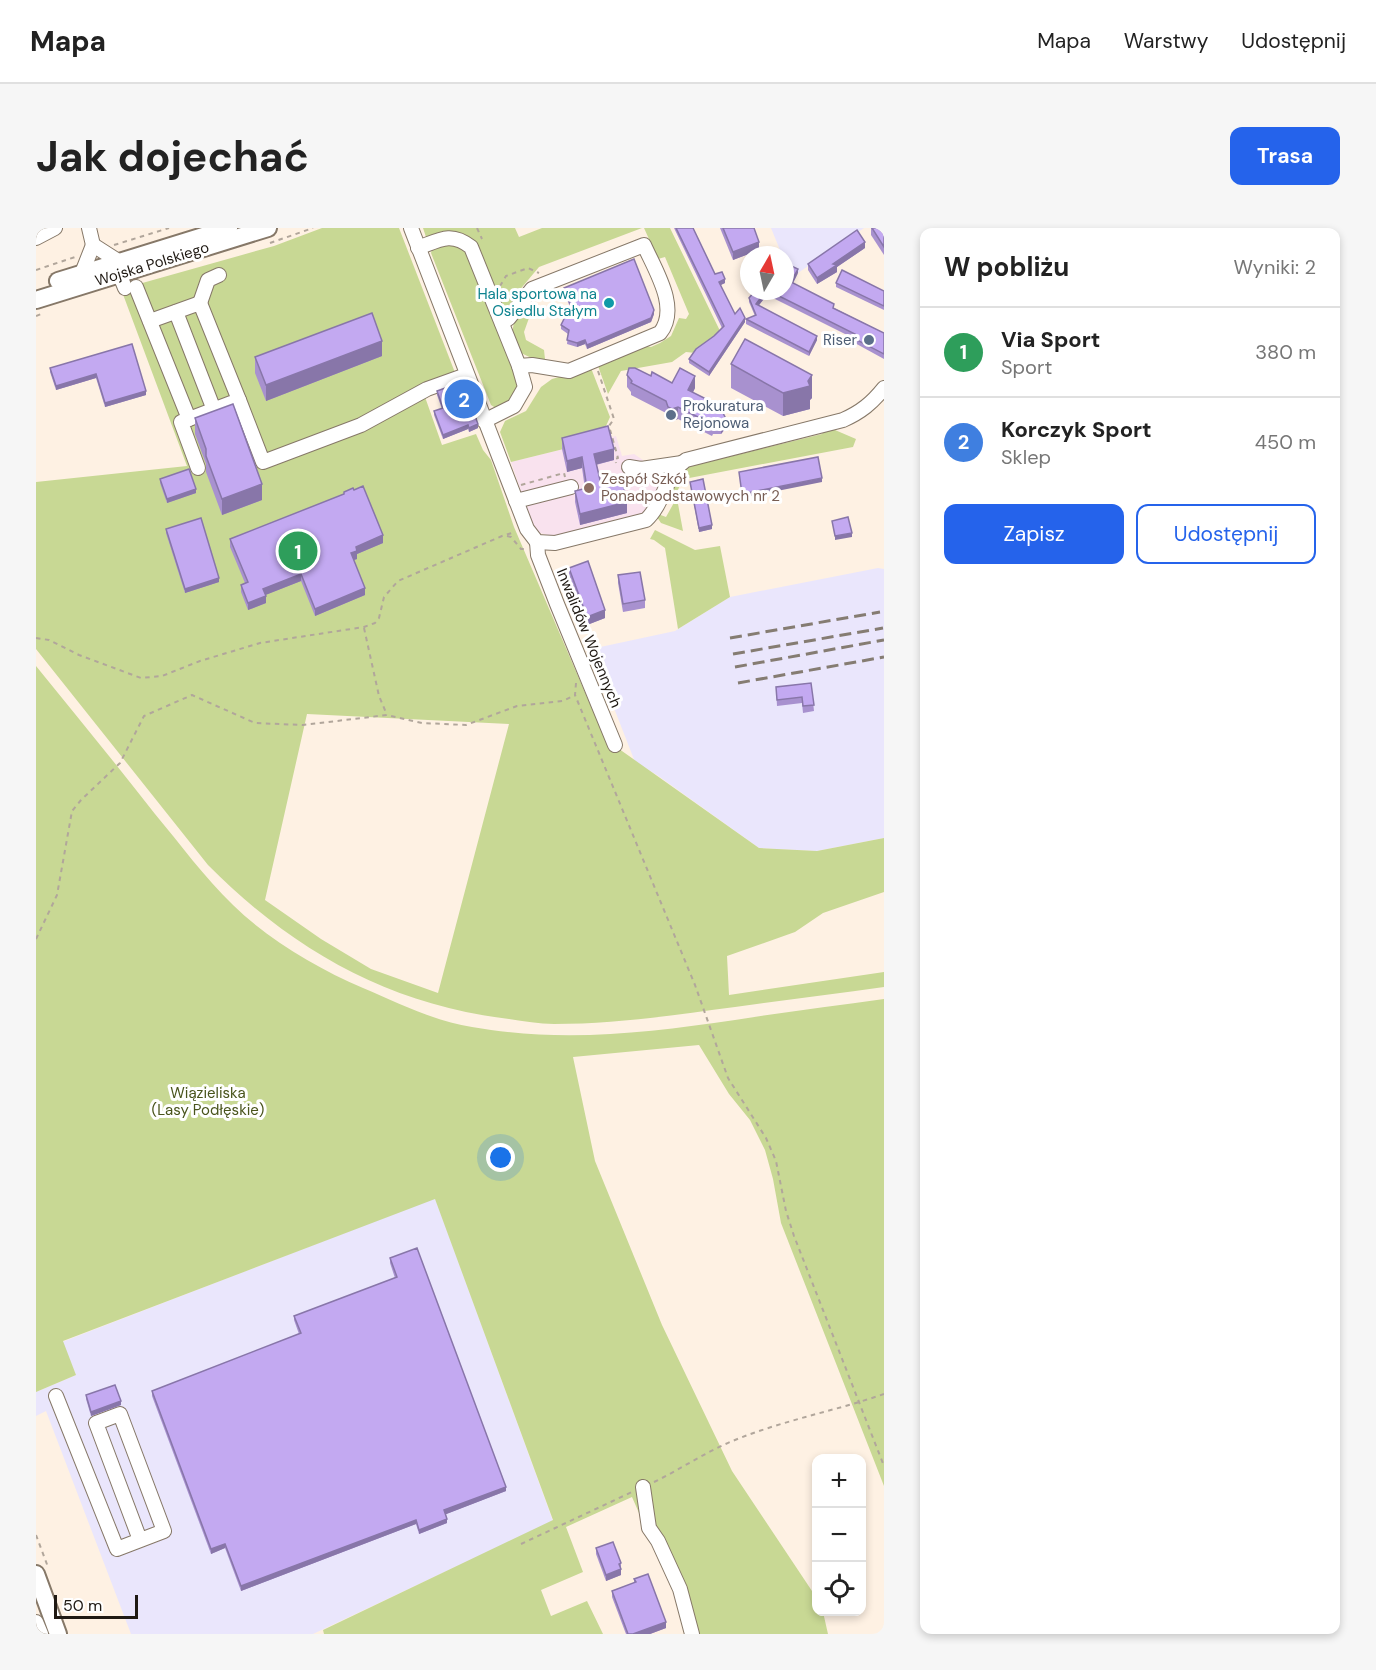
<!DOCTYPE html>
<html lang="pl">
<meta charset="utf-8">
<style>
:root{--surface:#fff;--page:#f6f6f6;--text:#222;--muted:#767676;--line:#e0e0e0;--accent:#2563eb}
body{margin:0;font-family:"DM Sans",sans-serif;background:var(--page);color:var(--text)}
.controls{position:absolute;right:18px;bottom:18px;display:grid;overflow:hidden;border-radius:12px;box-shadow:0 3px 9px #0003}
.controls button{width:54px;height:54px;display:grid;place-items:center;padding:0;border:0;border-bottom:2px solid var(--line);background:var(--surface);color:var(--text);font:30px sans-serif}
.compass{position:absolute;left:704px;top:18px;width:54px;height:54px;border-radius:50%;background:var(--surface);box-shadow:0 3px 9px #0003;rotate:9deg}
.scale{position:absolute;left:18px;bottom:15px;width:84px;box-sizing:border-box;padding-left:6px;border:3px solid #1f1913;border-top:0;font-size:16px;line-height:21px;white-space:nowrap;color:#1f1913;-webkit-text-stroke:4px #fff;paint-order:stroke}
.you{position:absolute;left:465px;top:930px;width:21px;height:21px;margin:-15px;border:4px solid #fff;border-radius:50%;background:#1a73e8;box-shadow:0 0 0 9px #1a73e833}
.badge{display:grid;place-items:center;width:39px;height:39px;border-radius:50%;background:var(--accent);color:#fff;font-size:20px;font-weight:700}
.pin{position:absolute;translate:-50% -50%;border:3px solid #fff;box-shadow:0 2px 6px #0006}
.list{margin:0;padding:0;list-style:none}
h2{display:flex;justify-content:space-between;align-items:center;height:78px;margin:0;padding:0 24px;font-size:26px}
h2 small{font-size:20px;font-weight:400;color:var(--muted)}
.list li{display:grid;grid-template-columns:39px 1fr auto;gap:18px;align-items:center;box-sizing:border-box;height:90px;padding:0 24px;border-top:2px solid var(--line)}
.list b{display:block;font-size:22px;white-space:nowrap}
.list p{margin:0;font-size:20px;white-space:nowrap;color:var(--muted)}
.list em{font-size:20px;font-style:normal;color:var(--muted)}
.actions{display:flex;gap:12px;padding:18px 24px}
.actions a{flex:1;padding:14px 0;border:2px solid var(--accent);border-radius:12px;text-align:center;font-size:21px;color:var(--accent)}
.actions .main{background:var(--accent);color:#fff}
.icon{flex:none;width:33px;height:33px;fill:none;stroke:currentColor;stroke-width:2;stroke-linecap:round;stroke-linejoin:round}
.map{position:relative;flex:none;width:848px;height:1406px;overflow:hidden;border-radius:12px}
header{display:flex;align-items:center;gap:36px;box-sizing:border-box;height:84px;padding:0 30px;background:var(--surface);border-bottom:2px solid var(--line)}
header strong{font-size:28px}
nav{display:flex;gap:33px;margin-inline-start:auto;font-size:21px}
.intro{display:flex;align-items:center;justify-content:space-between;box-sizing:border-box;height:144px;padding:0 36px}
h1{margin:0;font-size:42px}
.button{padding:15px 27px;border-radius:12px;background:var(--accent);color:#fff;font-size:21px;font-weight:700}
main{display:flex;gap:36px;padding:0 36px}
aside{flex:1;background:var(--surface);border-radius:12px;box-shadow:0 3px 9px #0003}
.map>svg:first-child{display:block}
.industrial{fill:#eae6fc}
.education{fill:#f9e2ee}
.green{fill:#c8d894;fill-rule:evenodd}
.lines{fill:none;stroke-linecap:round;stroke-linejoin:round}
.minor-casing{stroke:#867868;stroke-width:16}
.major-casing{stroke:#867868;stroke-width:20}
.path{stroke:#b1a69b;stroke-width:2;stroke-dasharray:4.5 4.5;stroke-linecap:butt}
.minor{stroke:#fff;stroke-width:14}
.major{stroke:#fff;stroke-width:16}
.rail{stroke:#857c72;stroke-width:3;stroke-dasharray:12 6;stroke-linecap:butt}
.wall{fill:#a891cf}
.shaded-wall{fill:#8876a9}
.building{fill:#c3a9f1;stroke:#8876a9;stroke-width:1.5}
.culture-dot{fill:#0f9aa8;stroke:#fff;stroke-width:2}
.service-dot{fill:#5c6f8a;stroke:#fff;stroke-width:2}
.education-dot{fill:#8d6e63;stroke:#fff;stroke-width:2}
.labels{text-anchor:middle;stroke-width:6;stroke-linejoin:round;paint-order:stroke}
.street-label{font-size:15px;fill:#1f1913;stroke:#fff}
.culture-label{font-size:15px;fill:#0d838f;stroke:#fff;text-anchor:end}
.service-label{font-size:15px;fill:#4e5e75;stroke:#fff;text-anchor:end}
.education-label{font-size:15px;fill:#785e54;stroke:#fff;text-anchor:start}
.park-label{font-size:15px;fill:#49541c;stroke:#fff}
</style>
<header>
<strong>Mapa</strong>
<nav><a>Mapa</a><a>Warstwy</a><a>Udostępnij</a></nav>
</header>
<div class="intro"><h1>Jak dojechać</h1><a class="button">Trasa</a></div>
<main>
<div class="map">
<svg width="848" height="1406" viewBox="0 0 848 1406">
<rect width="100%" height="100%" fill="#fef1e3"/>
<!-- industrial -->
<g class="industrial">
<polygon points="735,0 828,0 762,45 751,41 749,27 746,27"/>
<polygon points="842,340 848,341 848,610 781,623 723,620 621,547 599,534 555,421 639,403 694,369"/>
<polygon points="399,970 517,1293 277,1406 95,1406 10,1183 0,1188 0,1164 40,1147 26,1114"/>
</g>
<!-- education -->
<polygon class="education" points="580,208 586,228 598,226 607,232 611,249 631,245 612,280 606,286 518,309 504,305 498,299 494,290 475,234"/>
<!-- green -->
<g class="green">
<path d="M 286,0 L 363,0 L 423,155 L 389,169 L 406,217 L 440,206 L 447,222 L 455,232 L 478,299 L 569,511 L 723,620 L 781,623 L 848,610 L 848,664 L 787,685 L 759,704 L 691,728 L 693,767 L 848,744 L 848,759 C 798,766 749,772 699,779 C 639,787 579,796 518,796 C 503,796 488,793 473,791 C 353,777 256,722 172,637 L 0,421 L 0,254 L 151,238 L 85,61 L 238,18 ZM 271,486 L 473,496 L 402,765 L 335,741 L 285,711 L 229,672 Z"/>
<polygon points="387,0 479,0 483,9 506,0 606,0 503,39 482,64 476,77 470,80 466,79 428,7 407,3 390,9"/>
<polygon points="608,0 634,0 685,105 660,125 650,124 636,134 585,143 572,166 561,135 605,117 615,119 624,115 635,108 643,90 650,91 653,86 629,29 622,31"/>
<path d="M 418,15 L 430,23 L 481,151 C 483,170 476,172 461,181 L 455,177 L 395,25 L 396,21 L 402,17 Z"/>
<path d="M 487,82 L 493,90 L 488,104 L 490,112 L 508,122 L 509,131 L 506,135 L 485,125 C 477,107 471,99 487,82 Z"/>
<polygon points="555,140 574,189 570,198 572,210 475,234 464,204 469,193 490,183 505,159 516,151"/>
<polygon points="788,202 799,202 820,211 817,219 648,251 640,265 647,303 625,295 621,289 622,286 630,289 640,271 632,267 644,245 656,234 660,237 786,206"/>
<polygon points="619,302 659,322 684,318 694,369 642,401 629,320 618,312 614,311"/>
<path d="M 0,438 C 40,487 80,536 119,586 C 145,617 168,649 197,677 C 234,713 281,740 327,760 C 362,775 398,793 436,799 C 526,815 610,805 699,792 C 749,784 798,778 848,771 L 848,1258 L 745,995 L 737,951 L 729,922 L 714,892 L 693,866 L 663,817 L 537,829 L 559,933 L 626,1097 L 696,1243 L 780,1369 L 780,1384 L 787,1384 L 792,1406 L 651,1406 L 639,1367 L 596,1269 L 530,1299 L 547,1344 L 505,1362 L 515,1388 L 551,1373 L 567,1406 L 288,1406 L 287,1402 L 517,1292 L 399,971 L 27,1113 L 40,1147 L 0,1164 Z"/>
</g>
<g class="lines">
<defs>
<g id="minor">
<polyline points="53,0 57,17"/>
<path d="M 375,0 L 491,301 L 501,314 L 519,315 L 610,292 C 628,276 630,245 650,232 L 807,192 C 825,184 836,175 848,160"/>
<polyline points="0,10 19,0"/>
<path d="M 382,20 C 403,12 415,3 435,19 L 483,138 L 489,159 L 478,178 L 448,193"/>
<polyline points="46,45 57,17 82,33"/>
<polyline points="83,45 89,60"/>
<polyline points="100,59 153,191 145,194 162,240"/>
<polyline points="164,75 172,52 183,47"/>
<polyline points="140,84 178,182"/>
<polyline points="114,93 164,75 203,172 153,191"/>
<path d="M 466,95 L 473,90 L 496,61 L 608,17 C 619,42 644,80 624,105 L 533,143 L 496,137 L 483,138"/>
<polyline points="203,172 227,234 325,197 391,161 430,147"/>
<polyline points="593,239 605,241 646,235"/>
<polyline points="480,273 535,259"/>
<polyline points="501,314 502,327 521,376 579,517"/>
<polyline points="20,1168 81,1321 128,1303 84,1186 60,1195 104,1312"/>
<polyline points="607,1259 613,1300 622,1313 644,1361 656,1406"/>
<polyline points="0,1394 5,1406"/>
</g>
<g id="major">
<polyline points="22,53 193,0"/>
<polyline points="0,72 232,0"/>
<polyline points="0,1346 22,1406"/>
</g>
</defs>
<!-- minor casing -->
<use href="#minor" class="minor-casing"/>
<!-- major casing -->
<use href="#major" class="major-casing"/>
<!-- path -->
<g class="path">
<polyline points="441,0 446,11"/>
<polyline points="234,15 277,0"/>
<polyline points="78,17 133,0"/>
<polyline points="0,42 39,29"/>
<polyline points="464,58 470,48 492,40 503,45"/>
<polyline points="466,61 474,70"/>
<polyline points="0,88 8,85"/>
<polyline points="562,143 578,191 573,198 582,230 579,231 580,235"/>
<polyline points="485,257 528,245 529,249"/>
<polyline points="471,308 475,309 485,321 490,321"/>
<polyline points="328,400 343,468 351,487"/>
<polyline points="0,410 13,412 43,427 105,450 126,448 164,433 224,415 328,399 339,395 343,390 348,369 362,353 466,308 479,304"/>
<polyline points="540,455 539,467 659,757 692,850 730,910 740,933 750,983 758,1008 848,1238"/>
<polyline points="0,711 21,667 36,583 45,572 84,535 108,488 156,467 219,495 267,497 351,487 386,495 430,497 481,478 527,473 539,467"/>
<path d="M 618,1254 C 645,1241 671,1223 699,1212 C 748,1192 799,1183 848,1166"/>
<polyline points="0,1307 12,1339"/>
<polyline points="485,1316 596,1264"/>
</g>
<!-- minor -->
<use href="#minor" class="minor"/>
<!-- major -->
<use href="#major" class="major"/>
<!-- rail -->
<g class="rail">
<polyline points="694,410 844,384"/>
<polyline points="697,426 847,400"/>
<polyline points="699,439 848,412"/>
<polyline points="702,455 848,429"/>
</g>
</g>
<!-- wall -->
<g class="wall">
<polygon points="638,0 657,0 679,46 689,55 684,57 699,86 709,94 673,148 653,135 653,131 686,100"/>
<polygon points="684,0 718,0 723,22 697,32"/>
<polygon points="835,0 848,0 848,27 835,7"/>
<polygon points="829,20 801,39 801,44 781,56 772,42 772,36"/>
<polygon points="762,45 757,55 798,80 848,105 848,131 817,114 817,110 731,67 722,78 781,112 773,128 710,96 710,91 719,88 713,74 713,70 719,63 749,63"/>
<polygon points="800,55 848,63 848,82 800,59"/>
<polygon points="528,60 618,86 615,94 551,121 549,116 541,119 531,116 532,106 525,101 525,97 536,84 528,64"/>
<polygon points="96,116 110,167 69,179 60,150 20,162 14,144 14,140"/>
<polygon points="346,128 230,173 219,145 219,129"/>
<polygon points="695,136 776,170 774,172 774,181 747,188 695,160"/>
<polygon points="591,147 615,148 636,155 659,160 657,164 672,176 686,183 689,201 685,206 677,206 676,208 642,191 636,193 632,191 630,185 595,167 595,164 591,159"/>
<polygon points="401,163 442,200 433,204 432,201 407,211 398,187 398,183 406,181 401,167"/>
<polygon points="159,190 226,272 186,287 170,244 170,236 159,206"/>
<polygon points="526,210 578,232 560,237 565,256 591,285 544,297 539,274 539,263 549,261 546,240 531,244 526,221"/>
<polygon points="124,251 160,265 131,275 124,255"/>
<polygon points="654,254 676,301 663,304"/>
<polygon points="308,264 347,315 321,326 321,331 318,332 329,367 279,388 265,353 229,367 230,375 212,382 205,364 205,357 209,355 194,319 194,311 308,266"/>
<polygon points="130,301 183,354 149,365 130,305"/>
<polygon points="533,340 569,390 551,397 533,348"/>
<polygon points="582,347 609,372 609,380 587,384 582,355"/>
<polygon points="775,455 778,483 767,485 766,475 741,478 740,459"/>
<polygon points="354,1030 470,1263 410,1286 411,1295 383,1306 380,1296 205,1363 189,1320 175,1326 116,1168 116,1163 263,1106 258,1092 258,1088 359,1050 354,1035"/>
<polygon points="50,1167 85,1177 55,1188 50,1171"/>
<polygon points="560,1320 585,1335 585,1347 570,1353 560,1326"/>
<polygon points="598,1351 630,1400 614,1406 590,1406 576,1369 576,1363 598,1355"/>
</g>
<!-- shaded-wall -->
<g class="shaded-wall">
<polygon points="723,14 723,22 697,32 697,24"/>
<polygon points="829,14 829,20 801,39 801,44 781,56 781,50 797,36"/>
<polygon points="762,41 762,45 755,59 755,54"/>
<polygon points="689,51 689,55 683,58 683,54"/>
<polygon points="730,63 731,63 731,67 720,81 720,76"/>
<polygon points="618,82 618,86 615,94 551,121 551,117"/>
<polygon points="709,90 709,94 673,148 673,144"/>
<polygon points="781,108 781,112 773,128 773,124"/>
<polygon points="549,112 549,116 541,119 541,115"/>
<polygon points="346,113 346,128 230,173 230,157"/>
<polygon points="60,146 60,150 20,162 20,158"/>
<polygon points="776,147 776,170 774,172 774,181 747,188 747,165 772,153"/>
<polygon points="659,148 659,160 652,174 652,162"/>
<polygon points="110,163 110,167 69,179 69,175"/>
<polygon points="642,179 642,191 636,193 636,181"/>
<polygon points="689,189 689,201 685,206 685,194"/>
<polygon points="442,196 442,200 433,204 433,200"/>
<polygon points="432,197 432,201 407,211 407,207"/>
<polygon points="578,221 578,232 558,237 558,226"/>
<polygon points="546,229 546,240 531,244 531,233"/>
<polygon points="786,250 786,254 706,270 706,266"/>
<polygon points="226,256 226,272 186,287 186,271"/>
<polygon points="160,261 160,265 131,275 131,271"/>
<polygon points="591,274 591,285 544,297 544,286"/>
<polygon points="676,297 676,301 663,304 663,300"/>
<polygon points="816,305 816,309 799,312 799,308"/>
<polygon points="347,307 347,315 321,326 321,331 315,333 315,325 320,319"/>
<polygon points="265,346 265,353 227,368 227,361"/>
<polygon points="183,350 183,354 149,365 149,361"/>
<polygon points="329,360 329,367 279,388 279,381"/>
<polygon points="230,368 230,375 212,382 212,375"/>
<polygon points="569,382 569,390 551,397 551,389"/>
<polygon points="85,1173 85,1177 55,1188 55,1184"/>
<polygon points="470,1259 470,1263 408,1287 408,1282"/>
<polygon points="411,1291 411,1295 383,1306 383,1302"/>
<polygon points="380,1292 380,1296 205,1363 205,1358"/>
<polygon points="189,1316 189,1320 175,1326 175,1321"/>
<polygon points="585,1341 585,1347 570,1353 570,1347"/>
<polygon points="630,1394 630,1400 614,1406 597,1406"/>
</g>
<!-- building -->
<g class="building">
<polygon points="640,0 657,0 679,46 686,44 689,51 683,54 699,86 704,80 709,90 673,144 653,131 660,121 678,108 688,98"/>
<polygon points="687,0 718,0 723,14 697,24"/>
<polygon points="836,0 848,0 848,19"/>
<polygon points="821,2 829,14 797,36 801,37 781,50 772,36"/>
<polygon points="598,31 618,82 615,90 551,117 549,112 541,115 531,112 533,102 525,97 530,87 537,83 528,60"/>
<polygon points="751,36 762,41 755,54 798,76 797,80 848,105 848,126 817,110 819,106 733,63 749,63 749,38"/>
<polygon points="806,42 848,63 848,78 800,55"/>
<polygon points="719,63 730,63 720,76 781,108 773,124 710,91 720,87 713,70"/>
<polygon points="336,85 346,113 230,157 219,129"/>
<polygon points="709,111 776,147 772,153 774,158 747,165 695,136"/>
<polygon points="96,116 110,163 69,175 60,146 20,158 14,140"/>
<polygon points="593,140 599,140 615,148 616,144 636,155 644,140 659,148 652,162 672,172 671,175 686,183 689,189 685,194 677,194 676,196 642,179 636,181 632,179 630,173 595,155 596,153 591,147"/>
<polygon points="426,154 442,196 433,200 432,197 407,207 398,183 407,180 401,163"/>
<polygon points="197,176 226,256 186,271 170,228 170,221 159,190"/>
<polygon points="572,198 578,221 558,226 565,256 586,251 591,274 544,286 539,263 551,260 546,229 531,233 526,210"/>
<polygon points="782,229 786,250 706,266 703,244"/>
<polygon points="153,241 160,261 131,271 124,251"/>
<polygon points="667,251 676,297 663,300 654,254"/>
<polygon points="327,258 347,307 320,319 321,323 315,325 329,360 279,381 265,346 227,361 230,368 212,375 205,357 212,354 194,311 308,266 308,264 317,260 318,262"/>
<polygon points="812,289 816,305 799,308 796,293"/>
<polygon points="165,290 183,350 149,361 130,301"/>
<polygon points="552,333 569,382 551,389 533,340"/>
<polygon points="604,344 609,372 587,376 582,347"/>
<polygon points="775,455 778,477 767,478 766,469 741,472 740,459"/>
<polygon points="381,1020 470,1259 408,1282 411,1291 383,1302 380,1292 205,1358 189,1316 175,1321 116,1163 265,1105 258,1088 361,1049 354,1030"/>
<polygon points="79,1157 85,1173 55,1184 50,1167"/>
<polygon points="577,1314 585,1335 583,1336 585,1341 570,1347 560,1320"/>
<polygon points="612,1346 630,1394 597,1406 592,1406 576,1363 600,1354 598,1351"/>
</g>
<!-- markers -->
<circle class="culture-dot" cx="573" cy="75" r="6"/>
<g class="service-dot">
<circle cx="833" cy="112" r="6"/>
<circle cx="635" cy="187" r="6"/>
</g>
<circle class="education-dot" cx="553" cy="260" r="6"/>
<g class="labels">
<!-- street labels -->
<g class="street-label">
<text transform="translate(116 36) rotate(-17)" y="5">Wojska Polskiego</text>
<text transform="translate(553 410) rotate(68)" y="5">Inwalidów Wojennych</text>
</g>
<!-- culture labels -->
<g class="culture-label">
<text x="561" y="71">Hala sportowa na<tspan x="561" dy="17">Osiedlu Stałym</tspan></text>
</g>
<!-- service labels -->
<g class="service-label">
<text x="821" y="117">Riser</text>
<text x="647" y="183" text-anchor="start">Prokuratura<tspan x="647" dy="17">Rejonowa</tspan></text>
</g>
<!-- education labels -->
<g class="education-label">
<text x="565" y="256">Zespół Szkół<tspan x="565" dy="17">Ponadpodstawowych nr 2</tspan></text>
</g>
<!-- park labels -->
<g class="park-label">
<text x="172" y="870">Wiązieliska<tspan x="172" dy="17">(Lasy Podłęskie)</tspan></text>
</g>
</g>
</svg>
<div class="controls">
<button>+</button>
<button>−</button>
<button><svg class="icon" aria-label="locate" viewBox="0 0 24 24"><circle cx="12" cy="12" r="6"/><path d="M12 2v4M12 18v4M2 12h4M18 12h4"/></svg></button>
</div>
<svg class="compass" viewBox="-18 -18 36 36"><path d="M0-13l5 13h-10z" fill="#e53935"/><path d="M0 13l5-13h-10z" fill="#767676"/></svg>
<div class="scale">50 m</div>
<div class="you"></div>
<div class="pin badge" style="left:262px;top:323px;background:#2e9e5b">1</div>
<div class="pin badge" style="left:428px;top:171px;background:#3f7fe0">2</div>
</div>
<aside>
<h2>W pobliżu<small>Wyniki: 2</small></h2>
<ul class="list">
<li><span class="badge" style="background:#2e9e5b">1</span><div><b>Via Sport</b><p>Sport</p></div><em>380 m</em></li>
<li><span class="badge" style="background:#3f7fe0">2</span><div><b>Korczyk Sport</b><p>Sklep</p></div><em>450 m</em></li>
</ul>
<div class="actions"><a class="main">Zapisz</a><a>Udostępnij</a></div>
</aside>
</main>
